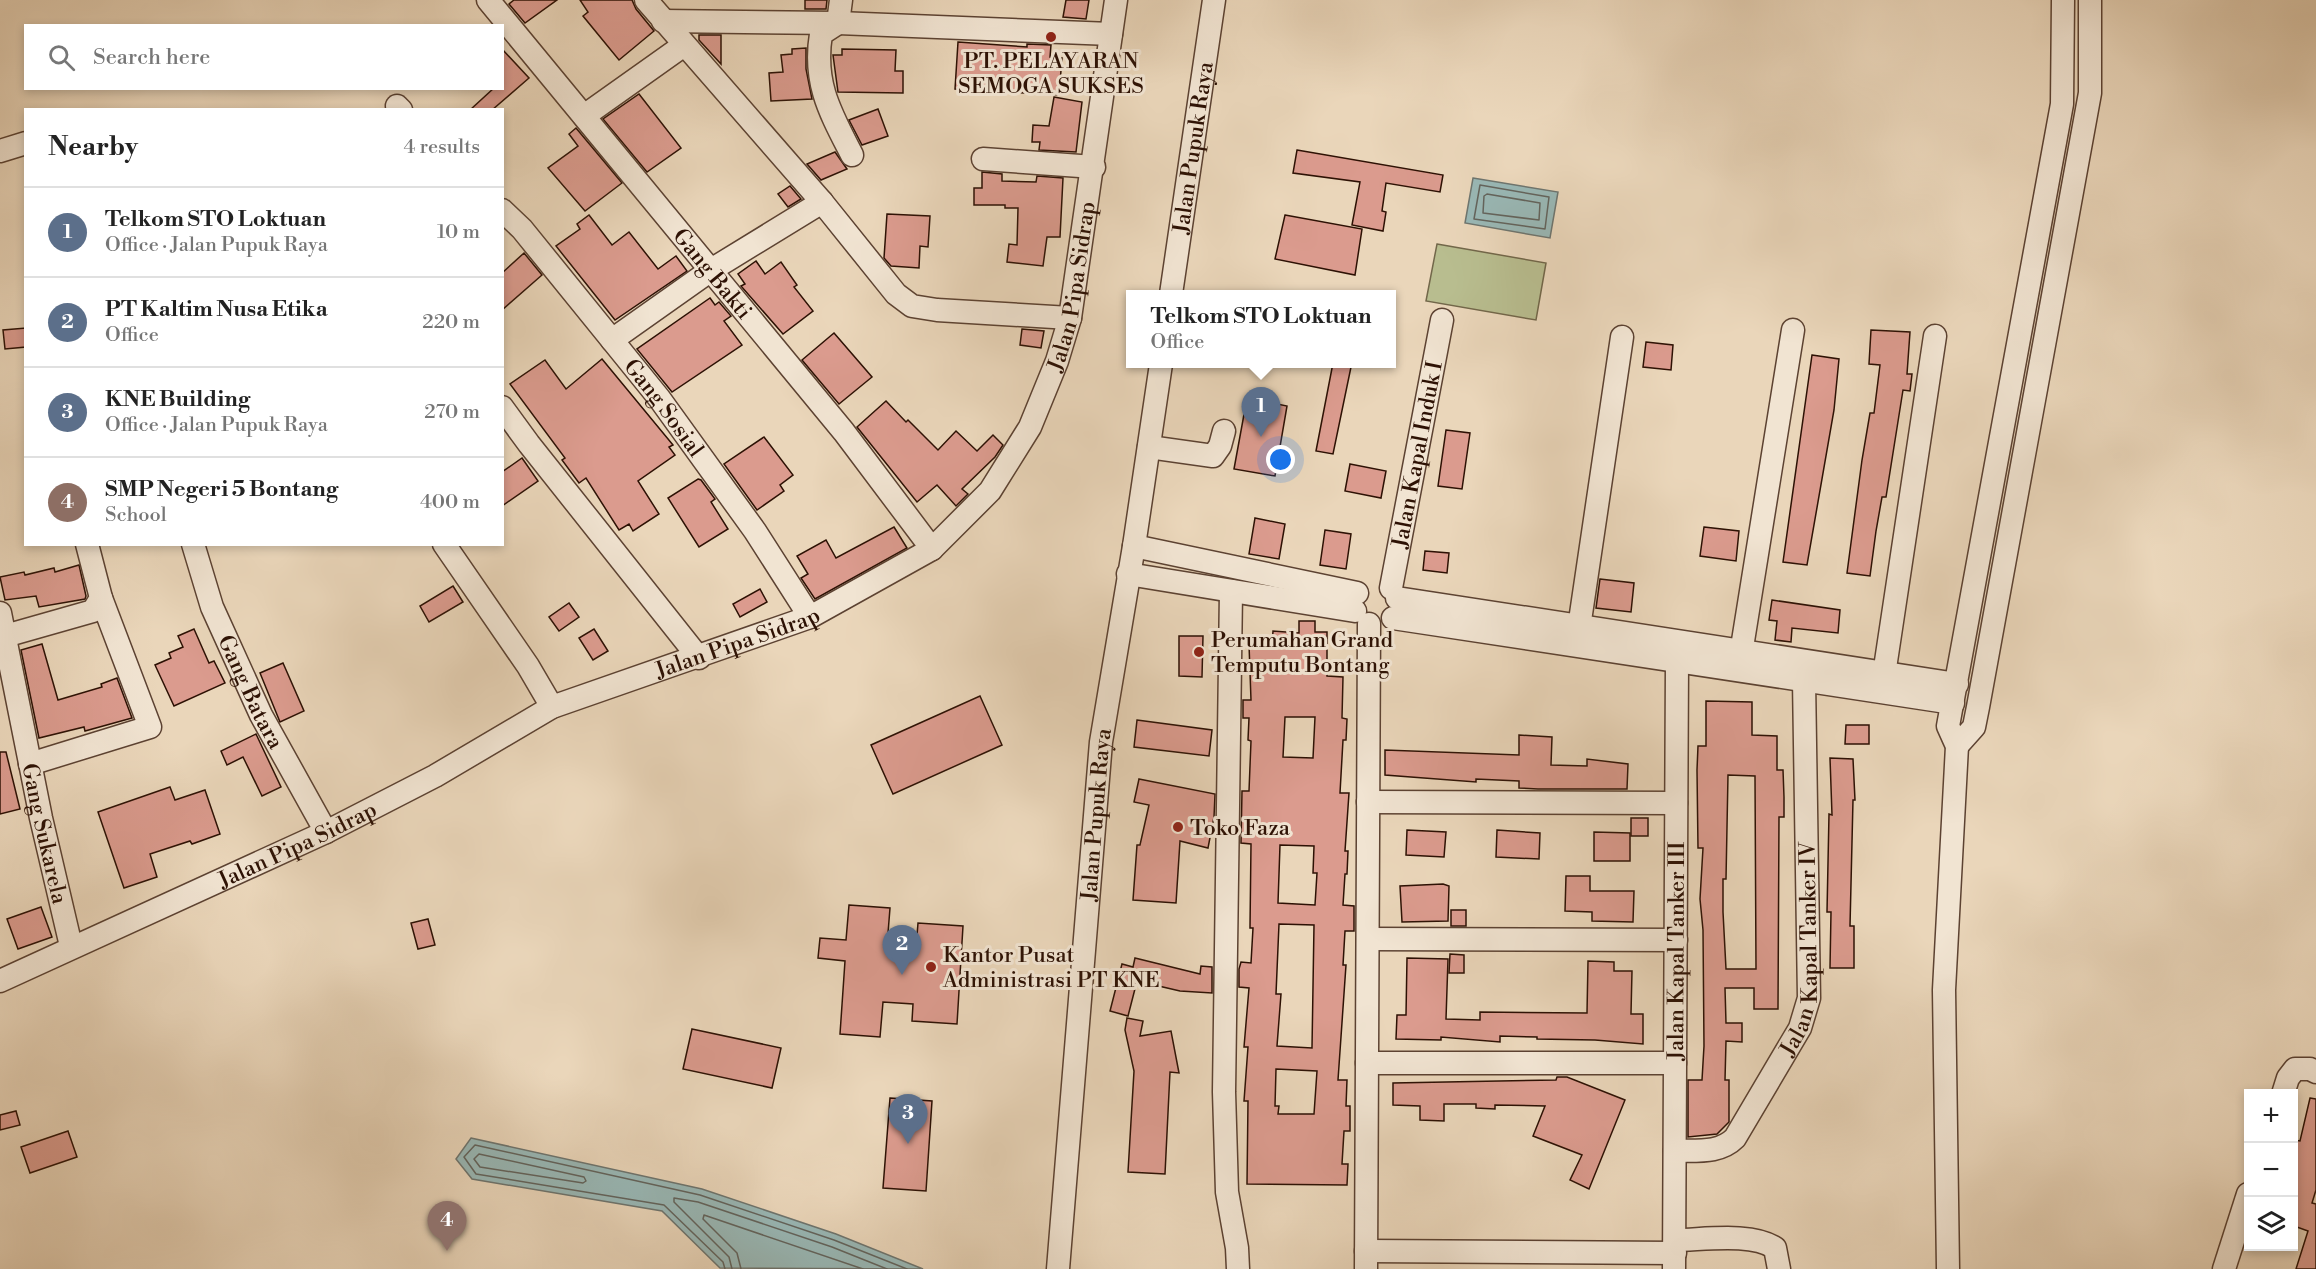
<!DOCTYPE html>
<meta charset="utf-8">
<style>
:root{--surface:#fff;--page:#f2f2f2;--text:#222;--muted:#767676;--line:#e0e0e0;--accent:#b45309}
body{margin:0;font-family:"Libre Bodoni",serif;background:var(--page);color:var(--text)}
.controls{position:absolute;right:18px;bottom:18px;display:grid;overflow:hidden;border-radius:0px;box-shadow:0 3px 9px #0003}
.controls button{width:54px;height:54px;display:grid;place-items:center;padding:0;border:0;border-bottom:2px solid var(--line);background:var(--surface);color:var(--text);font:30px sans-serif}
.you{position:absolute;left:1281px;top:460px;width:21px;height:21px;margin:-15px;border:4px solid #fff;border-radius:50%;background:#1a73e8;box-shadow:0 0 0 9px #1a73e833}
.badge{display:grid;place-items:center;width:39px;height:39px;border-radius:50%;background:var(--accent);color:#fff;font-size:20px;font-weight:700}
.pin{position:absolute;translate:-50% -50px;filter:drop-shadow(0 2px 3px #0008)}
.pin::after{content:'';position:absolute;top:32px;width:21px;height:18px;background:inherit;clip-path:polygon(0 0,100% 0,50% 100%)}
.popup{position:absolute;left:1126px;top:290px;width:270px;height:78px;box-sizing:border-box;display:grid;place-content:center;border-radius:0px;background:var(--surface);filter:drop-shadow(0 2px 4px #0005);font-size:20px;white-space:nowrap;color:var(--muted)}
.popup b{font-size:22px;color:var(--text)}
.popup::after{content:'';position:absolute;left:50%;top:100%;margin-left:-12px;border:12px solid transparent;border-top-color:var(--surface)}
.list{margin:0;padding:0;list-style:none}
h2{display:flex;justify-content:space-between;align-items:center;height:78px;margin:0;padding:0 24px;font-size:26px}
h2 small{font-size:20px;font-weight:400;color:var(--muted)}
.list li{display:grid;grid-template-columns:39px 1fr auto;gap:18px;align-items:center;box-sizing:border-box;height:90px;padding:0 24px;border-top:2px solid var(--line)}
.list b{display:block;font-size:22px;white-space:nowrap}
.list p{margin:0;font-size:20px;white-space:nowrap;color:var(--muted)}
.list em{font-size:20px;font-style:normal;color:var(--muted)}
.icon{flex:none;width:33px;height:33px;fill:none;stroke:currentColor;stroke-width:2;stroke-linecap:round;stroke-linejoin:round}
.map{position:relative;flex:none;width:2316px;height:1269px;overflow:hidden}
.search{position:absolute;background:var(--surface);box-shadow:0 3px 9px #0003;left:24px;top:24px;width:480px;height:66px;display:flex;align-items:center;gap:15px;box-sizing:border-box;padding:0 21px;border-radius:0px;color:var(--muted);font-size:22px}
.panel{position:absolute;background:var(--surface);box-shadow:0 3px 9px #0003;left:24px;top:108px;width:480px;height:438px;border-radius:0px}
.map>svg:first-child{display:block}
.green{fill:#b8bd8f;stroke:#72674a;stroke-width:1.5}
.water{fill:#99b8b6;stroke:#6e756f;stroke-width:1.5}
.lines{fill:none;stroke-linecap:round;stroke-linejoin:round}
.shore{stroke:#63645d;stroke-width:1.5}
.building{fill:#db9b8e;stroke:#2d1104;stroke-width:1.5;fill-rule:evenodd}
.minor-casing{stroke:#5c4232;stroke-width:25}
.minor{stroke:#f1e4d2;stroke-width:22}
.poi-dot{fill:#8f2418;stroke:#f1e4d2;stroke-width:2}
.labels{text-anchor:middle;stroke-width:6;stroke-linejoin:round;paint-order:stroke}
.poi-label{font-size:22px;fill:#2d1104;stroke:#f1e4d2;text-anchor:start}
.street-label{font-size:22px;fill:#2d1104;stroke:#f1e4d2}
</style>
<div class="map">
<svg width="2316" height="1269" viewBox="0 0 2316 1269">
<rect width="100%" height="100%" fill="#ead6ba"/>
<filter id="stains"><feTurbulence type="fractalNoise" baseFrequency=".00333" numOctaves="4"/><feColorMatrix values="0 0 0 0 .2 0 0 0 0 .09 0 0 0 0 .02 0 0 0 .5 -.17"/></filter>
<radialGradient id="worn" r=".72"><stop offset=".6" stop-color="#630" stop-opacity="0"/><stop offset="1" stop-color="#630" stop-opacity=".3"/></radialGradient>
<!-- green -->
<polygon class="green" points="1437,244 1546,263 1536,320 1426,301"/>
<!-- water -->
<g class="water">
<polygon points="1473,178 1558,192 1550,238 1465,223"/>
<polygon points="471,1138 702,1189 836,1234 923,1269 720,1268 662,1211 472,1179 456,1159"/>
</g>
<g class="lines">
<!-- shore -->
<g class="shore">
<polygon points="1480,185 1549,197 1545,229 1474,219"/>
<polygon points="1487,194 1540,203 1539,220 1483,213 1484,196"/>
<polygon points="479,1154 584,1177 586,1181 583,1183 480,1167 474,1159"/>
<polyline points="725,1269 723,1262 664,1205 476,1174 464,1157 475,1145 700,1195 834,1240 907,1269"/>
<polyline points="732,1269 729,1257 674,1202 674,1198 698,1202 832,1247 887,1269"/>
<polyline points="741,1269 737,1253 703,1219 704,1215 863,1269"/>
</g>
</g>
<!-- building -->
<g class="building">
<polygon points="514,0 557,0 525,23 509,4"/>
<polygon points="580,0 632,0 636,9 654,31 619,60 583,16 588,12"/>
<polygon points="805,0 827,0 826,9 805,9"/>
<polygon points="1066,0 1089,0 1086,19 1063,17"/>
<polygon points="699,35 721,35 721,64 699,40"/>
<polygon points="958,42 1027,47 1027,44 1051,45 1050,57 1062,58 1059,95 955,89"/>
<polygon points="806,48 806,69 812,99 771,101 769,73 783,72 781,55 792,54 792,49"/>
<polygon points="502,49 529,78 492,110 470,110 494,88 502,88"/>
<polygon points="842,49 896,50 895,71 903,71 903,93 838,92 833,55 842,55"/>
<polygon points="639,94 681,148 647,172 603,119"/>
<polygon points="1054,97 1082,102 1076,152 1039,150 1040,142 1032,142 1033,125 1049,126"/>
<polygon points="878,109 888,136 862,145 849,120"/>
<polygon points="576,128 622,183 585,211 548,168 578,146 569,134"/>
<polygon points="1297,150 1443,175 1440,192 1386,183 1382,211 1386,212 1383,231 1352,225 1360,182 1293,173"/>
<polygon points="835,152 847,169 821,180 807,164"/>
<polygon points="982,172 1002,174 1002,181 1036,182 1037,176 1063,178 1060,237 1047,237 1043,266 1007,262 1009,244 1017,245 1018,208 1005,208 1005,205 974,205 974,188 982,188"/>
<polygon points="790,186 801,199 788,207 778,194"/>
<polygon points="887,214 930,216 928,247 920,246 919,268 891,266 884,258"/>
<polygon points="589,215 612,245 629,232 658,269 676,256 687,271 615,320 556,246 580,229 577,224"/>
<polygon points="1285,215 1362,229 1355,275 1275,259"/>
<polygon points="524,253 542,275 502,310 502,273"/>
<polygon points="756,261 765,274 781,262 797,285 794,287 813,311 783,334 741,286 745,284 738,274"/>
<polygon points="710,298 715,305 719,302 731,316 724,321 742,345 672,392 637,349"/>
<polygon points="26,328 26,347 5,349 3,330"/>
<polygon points="1022,329 1044,331 1041,348 1020,345"/>
<polygon points="1871,330 1910,332 1907,374 1912,374 1910,391 1903,390 1886,497 1882,497 1876,531 1870,576 1847,573 1862,460 1870,413 1874,413 1880,365 1869,364"/>
<polygon points="834,333 872,377 839,404 802,360"/>
<polygon points="1646,342 1673,345 1671,370 1643,367"/>
<polygon points="1812,355 1839,359 1834,410 1807,565 1783,562"/>
<polygon points="602,359 673,445 669,447 675,455 638,481 659,514 633,531 629,524 619,530 586,478 579,483 562,460 565,458 510,384 545,360 566,389"/>
<polygon points="1333,363 1351,367 1333,454 1316,451"/>
<polygon points="1247,398 1287,406 1275,476 1234,469"/>
<polygon points="886,401 906,422 908,420 938,450 956,431 977,451 993,435 1003,445 995,457 962,489 968,494 956,506 937,485 917,502 857,427"/>
<polygon points="1446,430 1470,433 1462,489 1438,486"/>
<polygon points="764,437 793,475 780,485 784,491 757,510 724,464"/>
<polygon points="522,458 538,481 502,506 502,472"/>
<polygon points="1350,464 1386,471 1381,498 1345,491"/>
<polygon points="698,479 701,480 715,499 711,502 728,529 699,547 668,498"/>
<polygon points="1255,518 1285,524 1279,559 1249,554"/>
<polygon points="894,527 907,548 815,599 801,578 808,574 797,556 826,540 836,558"/>
<polygon points="1704,527 1739,531 1736,561 1700,556"/>
<polygon points="1325,530 1351,534 1346,569 1320,565"/>
<polygon points="1425,551 1449,553 1447,573 1423,570"/>
<polygon points="79,565 86,596 85,599 39,607 36,596 5,600 0,577 24,572 25,575 54,568 55,572"/>
<polygon points="1600,579 1634,583 1631,612 1596,608"/>
<polygon points="453,586 463,602 429,622 420,606"/>
<polygon points="760,589 767,602 740,617 733,604"/>
<polygon points="1772,600 1840,610 1838,633 1792,628 1791,642 1775,640 1777,621 1769,620"/>
<polygon points="569,603 579,617 559,631 549,617"/>
<path d="M 1299,621 L 1315,621 L 1315,632 L 1327,632 L 1327,676 L 1343,677 L 1342,718 L 1347,719 L 1346,740 L 1343,740 L 1340,793 L 1349,793 L 1345,851 L 1348,851 L 1347,874 L 1345,874 L 1343,905 L 1354,906 L 1354,931 L 1345,931 L 1343,965 L 1346,965 L 1338,1080 L 1347,1080 L 1346,1106 L 1350,1106 L 1350,1131 L 1344,1131 L 1342,1164 L 1348,1164 L 1347,1185 L 1247,1184 L 1248,1101 L 1244,1101 L 1248,1047 L 1244,1047 L 1249,988 L 1239,987 L 1239,969 L 1241,962 L 1251,963 L 1253,928 L 1250,928 L 1251,844 L 1241,843 L 1242,791 L 1249,791 L 1251,741 L 1248,740 L 1249,718 L 1243,718 L 1243,700 L 1251,700 L 1249,644 L 1272,645 L 1273,631 L 1299,633 ZM 1285,717 L 1315,717 L 1313,758 L 1283,757 ZM 1280,845 L 1314,846 L 1313,873 L 1317,873 L 1315,905 L 1278,903 ZM 1279,924 L 1314,925 L 1312,1048 L 1277,1046 L 1281,994 L 1276,994 ZM 1276,1069 L 1317,1071 L 1314,1114 L 1278,1114 L 1279,1106 L 1275,1106 Z"/>
<polygon points="194,629 209,663 214,661 225,683 174,706 155,665 171,658 169,653 183,647 178,636"/>
<polygon points="594,629 608,651 593,660 579,638"/>
<polygon points="1179,636 1203,636 1202,677 1179,676"/>
<polygon points="42,644 58,700 102,687 101,684 117,678 132,718 85,731 84,727 39,738 21,650"/>
<polygon points="283,663 304,711 280,722 260,673"/>
<polygon points="980,696 1002,745 893,794 871,745"/>
<path d="M 1706,701 L 1752,702 L 1752,735 L 1777,736 L 1777,770 L 1783,770 L 1784,797 L 1784,817 L 1779,817 L 1778,1009 L 1754,1009 L 1754,988 L 1725,988 L 1726,1023 L 1742,1023 L 1742,1042 L 1726,1041 L 1725,1080 L 1729,1080 L 1729,1122 L 1717,1134 L 1688,1137 L 1688,1080 L 1702,1080 L 1704,1046 L 1703,930 L 1700,899 L 1703,848 L 1698,848 L 1697,770 L 1698,746 L 1706,746 ZM 1728,775 L 1755,776 L 1756,969 L 1726,969 L 1723,912 L 1723,879 L 1726,879 Z"/>
<polygon points="1137,720 1212,730 1209,756 1134,747"/>
<polygon points="1846,725 1869,725 1869,744 1845,744"/>
<polygon points="256,734 281,787 262,796 243,757 227,765 221,751"/>
<polygon points="1519,735 1552,737 1551,765 1587,766 1587,759 1628,764 1627,789 1538,789 1519,788 1519,781 1476,779 1476,782 1385,775 1385,750 1519,755"/>
<polygon points="0,752 6,752 20,809 0,814"/>
<polygon points="1830,758 1853,759 1855,800 1853,800 1850,926 1854,926 1854,968 1830,968 1831,912 1827,912 1829,814 1832,815"/>
<polygon points="1139,779 1215,794 1214,817 1208,848 1180,841 1176,903 1133,900 1137,845 1140,845 1149,805 1134,802"/>
<polygon points="170,787 175,800 205,790 220,834 192,844 190,841 150,854 157,877 124,888 98,812"/>
<rect x="1631" y="818" width="17" height="18"/>
<polygon points="1407,830 1446,832 1444,857 1406,855"/>
<polygon points="1497,830 1540,833 1539,859 1496,857"/>
<polygon points="1594,832 1630,833 1630,861 1594,861"/>
<polygon points="1566,876 1590,876 1590,891 1634,891 1633,922 1592,921 1592,912 1565,911"/>
<polygon points="1443,884 1449,886 1448,921 1402,922 1400,886"/>
<polygon points="849,905 890,908 887,946 916,948 918,923 963,926 957,1024 912,1021 913,1004 883,1002 880,1037 840,1034 845,961 818,958 820,938 846,940"/>
<polygon points="41,907 52,937 18,949 7,919"/>
<rect x="1451" y="910" width="15" height="16"/>
<polygon points="428,919 435,945 418,949 411,923"/>
<polygon points="1450,954 1464,955 1464,973 1449,973"/>
<polygon points="1135,958 1200,974 1201,966 1212,967 1212,993 1180,991 1137,981 1128,1016 1110,1011 1122,964 1133,967"/>
<polygon points="1407,958 1448,959 1446,1019 1480,1020 1480,1012 1587,1013 1588,961 1614,962 1614,971 1632,971 1631,1014 1643,1014 1643,1044 1595,1040 1537,1039 1537,1037 1500,1036 1500,1042 1441,1037 1441,1040 1396,1039 1397,1015 1406,1015"/>
<polygon points="1127,1018 1143,1021 1140,1036 1171,1031 1179,1073 1170,1072 1165,1174 1128,1172 1134,1071 1125,1030"/>
<polygon points="692,1029 781,1048 772,1088 683,1069"/>
<polygon points="1557,1077 1567,1077 1625,1100 1589,1189 1570,1180 1582,1155 1533,1136 1545,1106 1495,1105 1495,1109 1476,1108 1476,1104 1444,1104 1444,1121 1420,1120 1420,1106 1393,1105 1393,1083 1556,1080"/>
<polygon points="890,1098 932,1101 926,1191 883,1188"/>
<polygon points="2310,1098 2316,1099 2316,1190 2312,1203 2316,1204 2316,1269 2296,1269 2308,1231 2294,1226 2294,1140 2300,1141"/>
<polygon points="16,1111 20,1125 0,1130 0,1115"/>
<polygon points="68,1131 77,1157 30,1173 21,1147"/>
</g>
<g class="lines">
<defs>
<g id="minor">
<path id="s1" d="M 488,0 L 844,432 L 932,549"/>
<polyline points="646,0 822,202 896,294 912,306 937,310 1070,318"/>
<path d="M 841,0 L 838,23 L 821,34 C 813,83 830,112 852,155"/>
<polyline points="663,21 838,23 1111,34"/>
<polyline points="397,106 401,110"/>
<polyline points="584,116 684,45"/>
<polyline points="0,151 26,143"/>
<polyline points="983,159 1094,167"/>
<path id="s2" d="M 502,210 L 522,229 L 659,398 L 755,531 L 810,617"/>
<path id="s3" d="M 1171,294 L 1214,0"/>
<polyline points="612,340 711,270 822,202"/>
<polyline points="502,407 529,444 699,658"/>
<polyline points="1149,447 1213,456 1220,446 1224,431"/>
<path id="s4" d="M 193,544 L 212,607 L 261,715 L 326,832"/>
<polyline points="444,544 528,666 552,707"/>
<polyline points="1134,546 1357,593"/>
<polyline points="1128,574 1355,611"/>
<path id="s5" d="M 1391,588 L 1442,320"/>
<polyline points="1231,591 1224,1092 1227,1192 1237,1248 1238,1269"/>
<polyline points="1397,598 1957,684"/>
<path id="s6" d="M 0,613 L 41,818 L 71,946"/>
<polyline points="1393,618 1953,703"/>
<polyline points="5,636 93,611 101,598 87,544"/>
<polyline points="1577,641 1622,337"/>
<polyline points="1739,666 1793,330"/>
<polyline points="1882,688 1935,336"/>
<polyline points="1957,746 1974,727 1978,707 2090,93 2090,0"/>
<polyline points="30,764 150,727 101,598"/>
<polyline points="1368,802 1676,803"/>
<polyline points="1368,939 1676,940"/>
<path id="s7" d="M 0,981 L 326,832 L 435,776 L 552,707 L 810,617 L 932,549 L 990,491 L 1030,427 L 1057,361 L 1070,318 L 1116,0"/>
<polyline points="1367,1063 1675,1063"/>
<polyline points="2283,1094 2288,1078 2295,1069 2310,1069 2316,1072"/>
<path id="s8" d="M 1675,1151 C 1696,1150 1719,1154 1735,1138 L 1800,1028 L 1809,998 L 1804,680"/>
<path d="M 1675,1240 C 1702,1240 1752,1232 1775,1248 L 1779,1269"/>
<polyline points="1366,1251 1675,1253"/>
<path id="s9" d="M 1058,1269 L 1101,742 L 1134,546 L 1161,364"/>
<polyline points="1366,1269 1369,624"/>
<path id="s10" d="M 1674,1269 L 1677,661"/>
<polyline points="1948,1269 1944,990 1957,746 1948,726 2062,104 2063,0"/>
<polyline points="2224,1269 2248,1194"/>
</g>
</defs>
<!-- minor casing -->
<use href="#minor" class="minor-casing"/>
<!-- minor -->
<use href="#minor" class="minor"/>
</g>
<!-- markers -->
<g class="poi-dot">
<circle cx="1051" cy="37" r="6"/>
<circle cx="1199" cy="652" r="6"/>
<circle cx="1178" cy="827" r="6"/>
<circle cx="931" cy="967" r="6"/>
</g>
<g class="labels">
<!-- poi labels -->
<g class="poi-label">
<text x="1051" y="68" text-anchor="middle">PT. PELAYARAN<tspan x="1051" dy="25">SEMOGA SUKSES</tspan></text>
<text x="1211" y="647">Perumahan Grand<tspan x="1211" dy="25">Temputu Bontang</tspan></text>
<text x="1190" y="835">Toko Faza</text>
<text x="943" y="962">Kantor Pusat<tspan x="943" dy="25">Administrasi PT KNE</tspan></text>
</g>
<!-- street labels -->
<g class="street-label">
<text dy="8" stroke="none"><textPath href="#s3" startOffset="148">Jalan Pupuk Raya</textPath></text>
<text dy="8" stroke="none"><textPath href="#s1" startOffset="354">Gang Bakti</textPath></text>
<text dy="8" stroke="none"><textPath href="#s7" startOffset="1335">Jalan Pipa Sidrap</textPath></text>
<text dy="8" stroke="none"><textPath href="#s2" startOffset="256">Gang Sosial</textPath></text>
<text dy="8" stroke="none"><textPath href="#s5" startOffset="136">Jalan Kapal Induk I</textPath></text>
<text dy="8" stroke="none"><textPath href="#s7" startOffset="813">Jalan Pipa Sidrap</textPath></text>
<text dy="8" stroke="none"><textPath href="#s4" startOffset="159">Gang Batara</textPath></text>
<text dy="8" stroke="none"><textPath href="#s9" startOffset="456">Jalan Pupuk Raya</textPath></text>
<text dy="8" stroke="none"><textPath href="#s6" startOffset="225">Gang Sukarela</textPath></text>
<text dy="8" stroke="none"><textPath href="#s7" startOffset="327">Jalan Pipa Sidrap</textPath></text>
<text dy="8" stroke="none"><textPath href="#s8" startOffset="270">Jalan Kapal Tanker IV</textPath></text>
<text dy="8" stroke="none"><textPath href="#s10" startOffset="318">Jalan Kapal Tanker III</textPath></text>
</g>
</g>
<rect width="100%" height="100%" filter="url(#stains)"/>
<rect width="100%" height="100%" fill="url(#worn)"/>
</svg>
<div class="controls">
<button>+</button>
<button>−</button>
<button><svg class="icon" aria-label="layers" viewBox="0 0 24 24"><path d="M12 4l9 5-9 5-9-5zM3 14l9 5 9-5"/></svg></button>
</div>
<div class="you"></div>
<div class="pin badge" style="left:1261px;top:437px;background:#5c6f8a">1</div>
<div class="popup"><b>Telkom STO Loktuan</b>Office</div>
<div class="pin badge" style="left:902px;top:975px;background:#5c6f8a">2</div>
<div class="pin badge" style="left:908px;top:1144px;background:#5c6f8a">3</div>
<div class="pin badge" style="left:447px;top:1251px;background:#8d6e63">4</div>
<div class="search"><svg class="icon" aria-label="search" viewBox="0 0 24 24"><circle cx="10" cy="10" r="6"/><path d="M15 15l6 6"/></svg>Search here</div>
<section class="panel">
<h2>Nearby<small>4 results</small></h2>
<ul class="list">
<li><span class="badge" style="background:#5c6f8a">1</span><div><b>Telkom STO Loktuan</b><p>Office · Jalan Pupuk Raya</p></div><em>10 m</em></li>
<li><span class="badge" style="background:#5c6f8a">2</span><div><b>PT Kaltim Nusa Etika</b><p>Office</p></div><em>220 m</em></li>
<li><span class="badge" style="background:#5c6f8a">3</span><div><b>KNE Building</b><p>Office · Jalan Pupuk Raya</p></div><em>270 m</em></li>
<li><span class="badge" style="background:#8d6e63">4</span><div><b>SMP Negeri 5 Bontang</b><p>School</p></div><em>400 m</em></li>
</ul>
</section>
</div>
